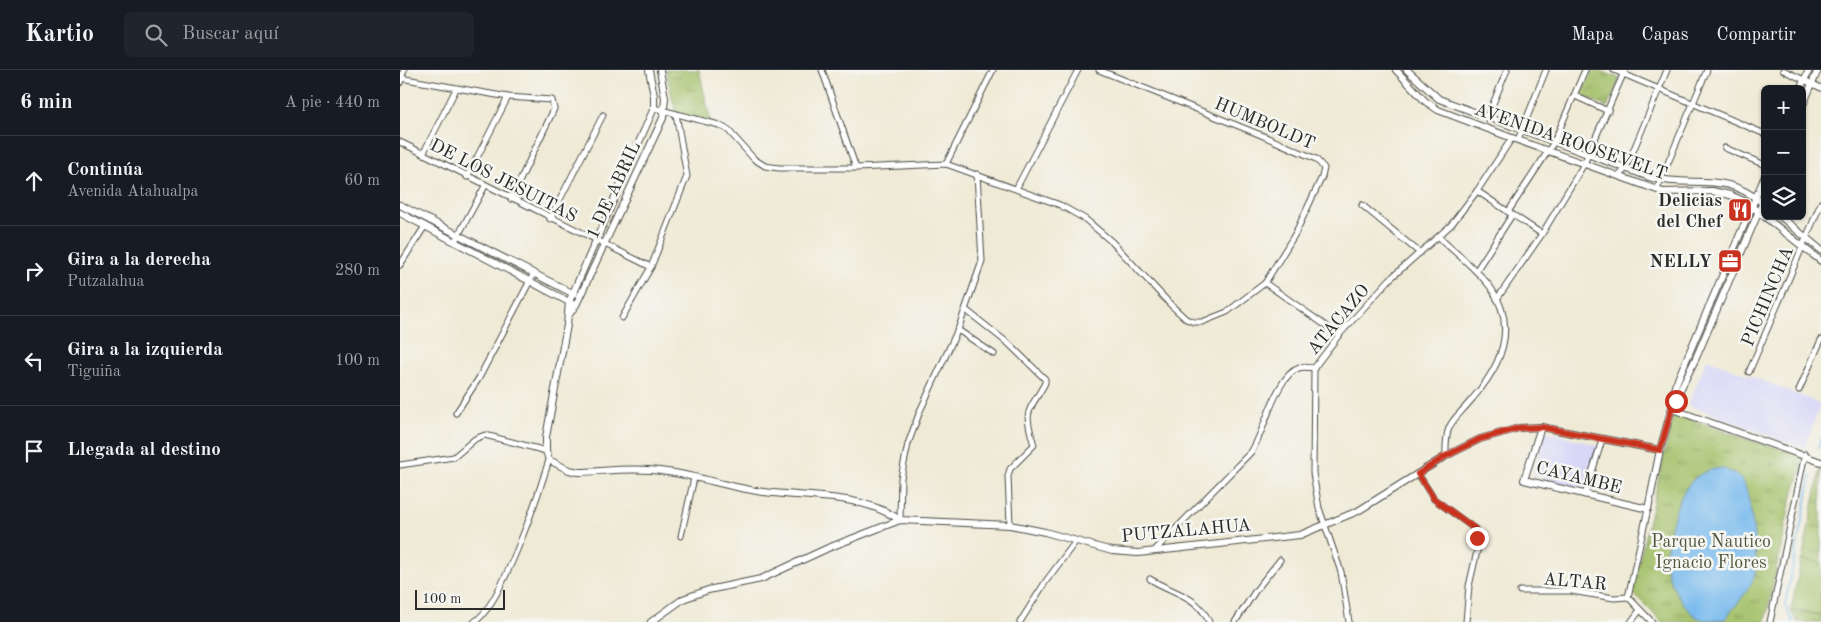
<!DOCTYPE html>
<html lang="es">
<meta charset="utf-8">
<style>
:root{--surface:#171b24;--page:#20242c;--text:#f1f3f6;--muted:#9ea1a6;--line:#363941}
body{margin:0;font-family:"Old Standard TT",serif;background:var(--page);color:var(--text)}
.controls{position:absolute;right:15px;top:15px;display:grid;overflow:hidden;border-radius:8px;box-shadow:0 1px 4px #0004}
.controls button{width:45px;height:45px;display:grid;place-items:center;padding:0;border:0;border-bottom:1px solid var(--line);background:var(--surface);color:var(--text);font:25px sans-serif}
.scale{position:absolute;left:15px;bottom:12px;width:90px;box-sizing:border-box;padding-left:5px;border:2px solid #2b2b2b;border-top:0;font-size:14px;line-height:18px;white-space:nowrap;color:#2b2b2b;-webkit-text-stroke:4px #f6f6f2;paint-order:stroke}
.stop{position:absolute;width:15px;height:15px;margin:-11px;border:4px solid #c8321e;border-radius:50%;background:#fff}
.stop.end{background:#c8321e;border-color:#fff;box-shadow:0 1px 5px #0008}
.list{margin:0;padding:0;list-style:none}
h2{display:flex;justify-content:space-between;align-items:center;height:65px;margin:0;padding:0 20px;font-size:21px}
h2 small{font-size:16px;font-weight:400;color:var(--muted)}
.list li{display:grid;grid-template-columns:32px 1fr auto;gap:15px;align-items:center;box-sizing:border-box;height:90px;padding:0 20px;border-top:1px solid var(--line)}
.list b{display:block;font-size:19px;white-space:nowrap}
.list p{margin:0;font-size:16px;white-space:nowrap;color:var(--muted)}
.list em{font-size:16px;font-style:normal;color:var(--muted)}
.icon{flex:none;width:28px;height:28px;fill:none;stroke:currentColor;stroke-width:2;stroke-linecap:round;stroke-linejoin:round}
.map{position:relative;flex:none;width:1421px;height:552px;overflow:hidden}
header{display:flex;align-items:center;gap:30px;box-sizing:border-box;height:70px;padding:0 25px;background:var(--surface);border-bottom:1px solid var(--line)}
header strong{font-size:24px}
nav{display:flex;gap:28px;margin-inline-start:auto;font-size:18px}
.search{width:350px;height:45px;background:var(--page);display:flex;align-items:center;gap:12px;box-sizing:border-box;padding:0 18px;border-radius:8px;color:var(--muted);font-size:19px}
main{display:flex}
aside{flex:1;background:var(--surface)}
.map>svg:first-child{display:block}
.built{fill:#d8d7f8}
.grass{fill:url(#grass-tufts);stroke:#677649}
.pitch{fill:#a3c067;stroke:#677649}
.water{fill:#78baed;stroke:#52728c}
.lines{fill:none;stroke-linecap:round;stroke-linejoin:round}
.stream{stroke:#78baed;stroke-width:2}
.minor-casing{stroke:#484844;stroke-width:7}
.tertiary-casing{stroke:#484844;stroke-width:8}
.minor{stroke:#fff;stroke-width:5}
.tertiary{stroke:#fff;stroke-width:6}
.route{stroke:#c8321e;stroke-width:6}
.labels{text-anchor:middle;stroke-width:5;stroke-linejoin:round;paint-order:stroke}
.street-label{font-size:18px;fill:#2b2b2b;stroke:#f6f6f2}
.poi-label{font-size:18px;font-weight:bold;fill:#2b2b2b;stroke:#f6f6f2;text-anchor:end}
.park-label{font-size:18px;fill:#4f583d;stroke:#f6f6f2}
</style>
<header>
<strong>Kartio</strong>
<div class="search"><svg class="icon" aria-label="search" viewBox="0 0 24 24"><circle cx="10" cy="10" r="6"/><path d="M15 15l6 6"/></svg>Buscar aquí</div>
<nav><a>Mapa</a><a>Capas</a><a>Compartir</a></nav>
</header>
<main>
<aside>
<h2>6 min<small>A pie · 440 m</small></h2>
<ul class="list">
<li><svg class="icon" aria-label="ahead" viewBox="0 0 24 24"><path d="M12 20V5M6 11l6-6 6 6"/></svg><div><b>Continúa</b><p>Avenida Atahualpa</p></div><em>60 m</em></li>
<li><svg class="icon" aria-label="right" viewBox="0 0 24 24"><path d="M7 20v-9h11M14 6l5 5-5 5"/></svg><div><b>Gira a la derecha</b><p>Putzalahua</p></div><em>280 m</em></li>
<li><svg class="icon" aria-label="left" viewBox="0 0 24 24"><path d="M17 20v-9H6M10 6l-5 5 5 5"/></svg><div><b>Gira a la izquierda</b><p>Tiguiña</p></div><em>100 m</em></li>
<li><svg class="icon" aria-label="arrive" viewBox="0 0 24 24"><path d="M6 21V4h12l-3 4 3 4H6"/></svg><div><b>Llegada al destino</b></div></li>
</ul>
</aside>
<div class="map">
<svg width="1421" height="552" viewBox="0 0 1421 552">
<defs>
<pattern id="grass-tufts" width="24" height="20" patternUnits="userSpaceOnUse" patternTransform="scale(1.25)"><rect width="24" height="20" fill="#a3c067"/><path d="M3 7l-1-3M5 7V3M7 7l1-3M15 17l-1-3M17 17v-4M19 17l1-3" fill="none" stroke="#859c55"/></pattern>
</defs>
<rect width="100%" height="100%" fill="#f6f6f2"/>
<filter id="ink" filterUnits="userSpaceOnUse"><feTurbulence type="fractalNoise" baseFrequency=".02" numOctaves="2"/><feDisplacementMap in="SourceGraphic" scale="10" xChannelSelector="R" yChannelSelector="G"/><feConvolveMatrix kernelMatrix="1 2 1 2 8 2 1 2 1" color-interpolation-filters="sRGB"/></filter>
<filter id="wash" filterUnits="userSpaceOnUse"><feTurbulence type="fractalNoise" baseFrequency=".0096" numOctaves="4" result="noise"/><feDisplacementMap in="SourceGraphic" scale="20" xChannelSelector="R" yChannelSelector="G"/><feGaussianBlur stdDeviation="1.12" result="paint"/><feColorMatrix in="noise" values="0 0 0 0 0 0 0 0 0 0 0 0 0 0 0 0 0 1.4 0 .05"/><feComposite in="paint" operator="in"/></filter>
<g filter="url(#wash)">
<rect width="100%" height="100%" fill="#efead5"/>
<!-- built -->
<g class="built">
<polygon points="1307,289 1421,334 1404,379 1288,335"/>
<polygon points="1145,361 1199,376 1187,419 1133,405"/>
</g>
<!-- grass -->
<g class="grass">
<polygon points="266,0 299,0 311,53 276,44"/>
<polygon points="1193,0 1199,0 1220,9 1207,37 1181,25"/>
<polygon points="1274,343 1351,371 1407,385 1391,429 1365,552 1262,552 1232,522"/>
<polygon points="1421,396 1421,494 1402,490"/>
<polygon points="1391,540 1421,545 1421,552 1397,552"/>
</g>
<!-- pitch -->
<polygon class="pitch" points="1401,490 1421,493 1421,545 1391,540"/>
<!-- water -->
<path class="water" d="M 1322,398 C 1332,402 1340,406 1345,416 C 1351,429 1358,490 1355,504 C 1352,518 1334,537 1325,549 C 1315,550 1303,552 1295,546 C 1281,535 1268,511 1266,494 C 1265,484 1268,473 1270,463 C 1276,434 1286,400 1322,398 Z"/>
<g class="lines">
<!-- stream -->
<g class="stream">
<polyline points="1418,378 1421,368"/>
<polyline points="1393,552 1385,535 1411,406"/>
</g>
</g>
</g>
<g filter="url(#ink)">
<g class="lines">
<defs>
<g id="minor">
<polyline points="422,0 456,98"/>
<polyline points="699,0 861,65 916,89 924,98 922,107 895,164 865,213"/>
<polyline points="1214,0 1365,64"/>
<polyline points="1383,0 1421,18"/>
<polyline points="0,8 108,27 152,30 154,39 111,129"/>
<polyline points="0,13 4,0"/>
<polyline points="1175,26 1208,41"/>
<polyline points="254,38 319,55 328,60 354,89 365,96 379,98 456,98 546,94 660,135 685,149 712,172 772,236 786,249 794,252 802,252 827,242 865,213 939,265"/>
<polyline points="1087,48 1107,0"/>
<polyline points="1118,70 1146,0"/>
<polyline points="0,72 251,197"/>
<polyline points="1325,78 1365,95"/>
<polyline points="23,84 56,19"/>
<polyline points="546,94 593,0"/>
<polyline points="1219,106 1226,98 1267,0"/>
<polyline points="67,107 108,27"/>
<polyline points="616,119 678,0"/>
<polyline points="1257,119 1307,0"/>
<polyline points="1077,121 1142,164"/>
<polyline points="962,135 1020,183"/>
<polyline points="1108,142 1154,72 1185,0"/>
<polyline points="150,149 203,45"/>
<path d="M 1039,167 C 1056,184 1077,199 1091,218 C 1118,257 1101,296 1073,328 C 1053,353 1045,350 1046,386"/>
<polyline points="55,171 85,116"/>
<polyline points="0,195 25,156"/>
<polyline points="1076,201 1112,145"/>
<polyline points="1097,229 1142,164 1184,94 1225,0"/>
<path d="M 566,240 L 609,274 L 645,309 L 645,313 C 628,344 623,338 634,375 L 610,399 L 608,406 L 610,455"/>
<polyline points="222,248 251,197 287,106 276,44"/>
<polyline points="558,260 594,284"/>
<polyline points="1349,302 1421,133"/>
<polyline points="1399,320 1421,270"/>
<polyline points="56,343 79,308 133,205"/>
<polyline points="0,395 54,387 75,369 85,365 146,381"/>
<polyline points="1018,404 1034,429 1075,459 1078,477 1069,516 1066,552"/>
<polyline points="1185,425 1202,370"/>
<polyline points="500,450 501,408 508,374 520,341 559,257 582,191 577,104"/>
<polyline points="281,466 294,408"/>
<path d="M 755,480 L 851,382 C 865,362 875,306 899,298 C 903,296 910,298 914,298"/>
<path d="M 750,509 C 772,523 798,525 809,552"/>
<polyline points="1120,521 1171,521 1214,528 1228,527"/>
<polyline points="1228,527 1248,439"/>
<polyline points="1228,527 1252,552"/>
<path d="M 74,552 C 101,537 139,423 149,390"/>
<polyline points="620,552 646,511 676,471"/>
<polyline points="835,552 856,520 880,490"/>
<polyline points="949,552 941,502 919,438 913,403 914,298 939,265 990,209 1051,155 1077,121 1112,68"/>
<polyline points="1231,552 1240,540"/>
<polyline points="1370,552 1405,384"/>
</g>
<g id="tertiary">
<path d="M 249,0 L 254,26 L 254,38 L 169,232 L 167,255 L 146,367 L 146,381 L 149,390 L 169,400 L 179,402 C 208,401 237,397 267,402 C 299,406 331,418 364,422 C 409,428 461,423 500,450"/>
<polyline points="996,0 1025,31 1038,40 1112,68 1263,122 1312,121 1330,125 1346,132 1421,191"/>
<path d="M 1007,0 L 1039,29 L 1252,108 C 1296,118 1323,100 1364,134"/>
<polyline points="1400,19 1409,0"/>
<polyline points="1402,37 1418,0"/>
<polyline points="0,135 174,224"/>
<polyline points="0,143 171,233"/>
<polyline points="1380,146 1421,180"/>
<polyline points="168,246 176,235 263,48 265,28 260,0"/>
<polyline points="1273,334 1272,329 1275,316 1365,106"/>
<polyline points="1272,339 1421,392"/>
<polyline points="1141,357 1124,410 1248,439 1260,380 1273,334 1296,288 1365,127"/>
<polyline points="251,552 283,529 308,520 361,509 428,478 500,450 610,455 645,462 712,481 738,483 900,465 958,441 1046,386 1080,369 1119,358 1141,357 1260,380"/>
</g>
</defs>
<!-- minor casing -->
<use href="#minor" class="minor-casing"/>
<!-- tertiary casing -->
<use href="#tertiary" class="tertiary-casing"/>
<!-- minor -->
<use href="#minor" class="minor"/>
<!-- tertiary -->
<use href="#tertiary" class="tertiary"/>
</g>
</g>
<g class="lines" filter="url(#ink)">
<!-- route -->
<polyline class="route" points="1077,468 1075,459 1034,429 1018,404 1046,386 1080,369 1119,358 1141,357 1260,380 1272,338 1276,331"/>
</g>
<!-- icons -->
<defs>
<symbol id="restaurant-square" viewBox="-11 -11 22 22"><rect x="-9" y="-9" width="18" height="18" rx="4" fill="#c8321e" stroke="#f6f6f2"/><path d="M-5-6h1v4h1v-4h1v4h1v-4h1v5L-1.5 .5V6h-2V.5L-5-1ZM5-6V6H3V1.5H1.5Q1.5-4 5-6Z" fill="#fff"/></symbol>
<symbol id="office-square" viewBox="-11 -11 22 22"><rect x="-9" y="-9" width="18" height="18" rx="4" fill="#c8321e" stroke="#f6f6f2"/><path d="M-6-3h4V-5.5h4V-3h4V5H-6ZM-1-4.5V-3h2v-1.5ZM-6 0V1H6V0Z" fill="#fff"/></symbol>
</defs>
<g fill-rule="evenodd">
<use href="#restaurant-square" x="1326" y="126" width="28" height="28"/>
<use href="#office-square" x="1316" y="177" width="28" height="28"/>
</g>
<g class="labels">
<!-- street labels -->
<g class="street-label">
<text transform="translate(865 53) rotate(23)" y="6">HUMBOLDT</text>
<text transform="translate(1171 71) rotate(19)" y="6">AVENIDA ROOSEVELT</text>
<text transform="translate(104 110) rotate(27)" y="6">DE LOS JESUITAS</text>
<text transform="translate(213 120) rotate(-65)" y="6">1 DE ABRIL</text>
<text transform="translate(1367 226) rotate(-67)" y="6">PICHINCHA</text>
<text transform="translate(938 249) rotate(-50)" y="6">ATACAZO</text>
<text transform="translate(1179 407) rotate(14)" y="6">CAYAMBE</text>
<text transform="translate(786 460) rotate(-5)" y="6">PUTZALAHUA</text>
<text transform="translate(1175 511) rotate(5)" y="6">ALTAR</text>
</g>
<!-- poi labels -->
<g class="poi-label">
<text x="1322" y="136">Delicias<tspan x="1322" dy="21">del Chef</tspan></text>
<text x="1312" y="197">NELLY</text>
</g>
<!-- park labels -->
<g class="park-label">
<text x="1311" y="477">Parque Nautico<tspan x="1311" dy="21">Ignacio Flores</tspan></text>
</g>
</g>
</svg>
<div class="controls">
<button>+</button>
<button>−</button>
<button><svg class="icon" aria-label="layers" viewBox="0 0 24 24"><path d="M12 4l9 5-9 5-9-5zM3 14l9 5 9-5"/></svg></button>
</div>
<div class="scale">100 m</div>
<div class="stop" style="left:1276px;top:331px"></div>
<div class="stop end" style="left:1077px;top:468px"></div>
</div>
</main>
